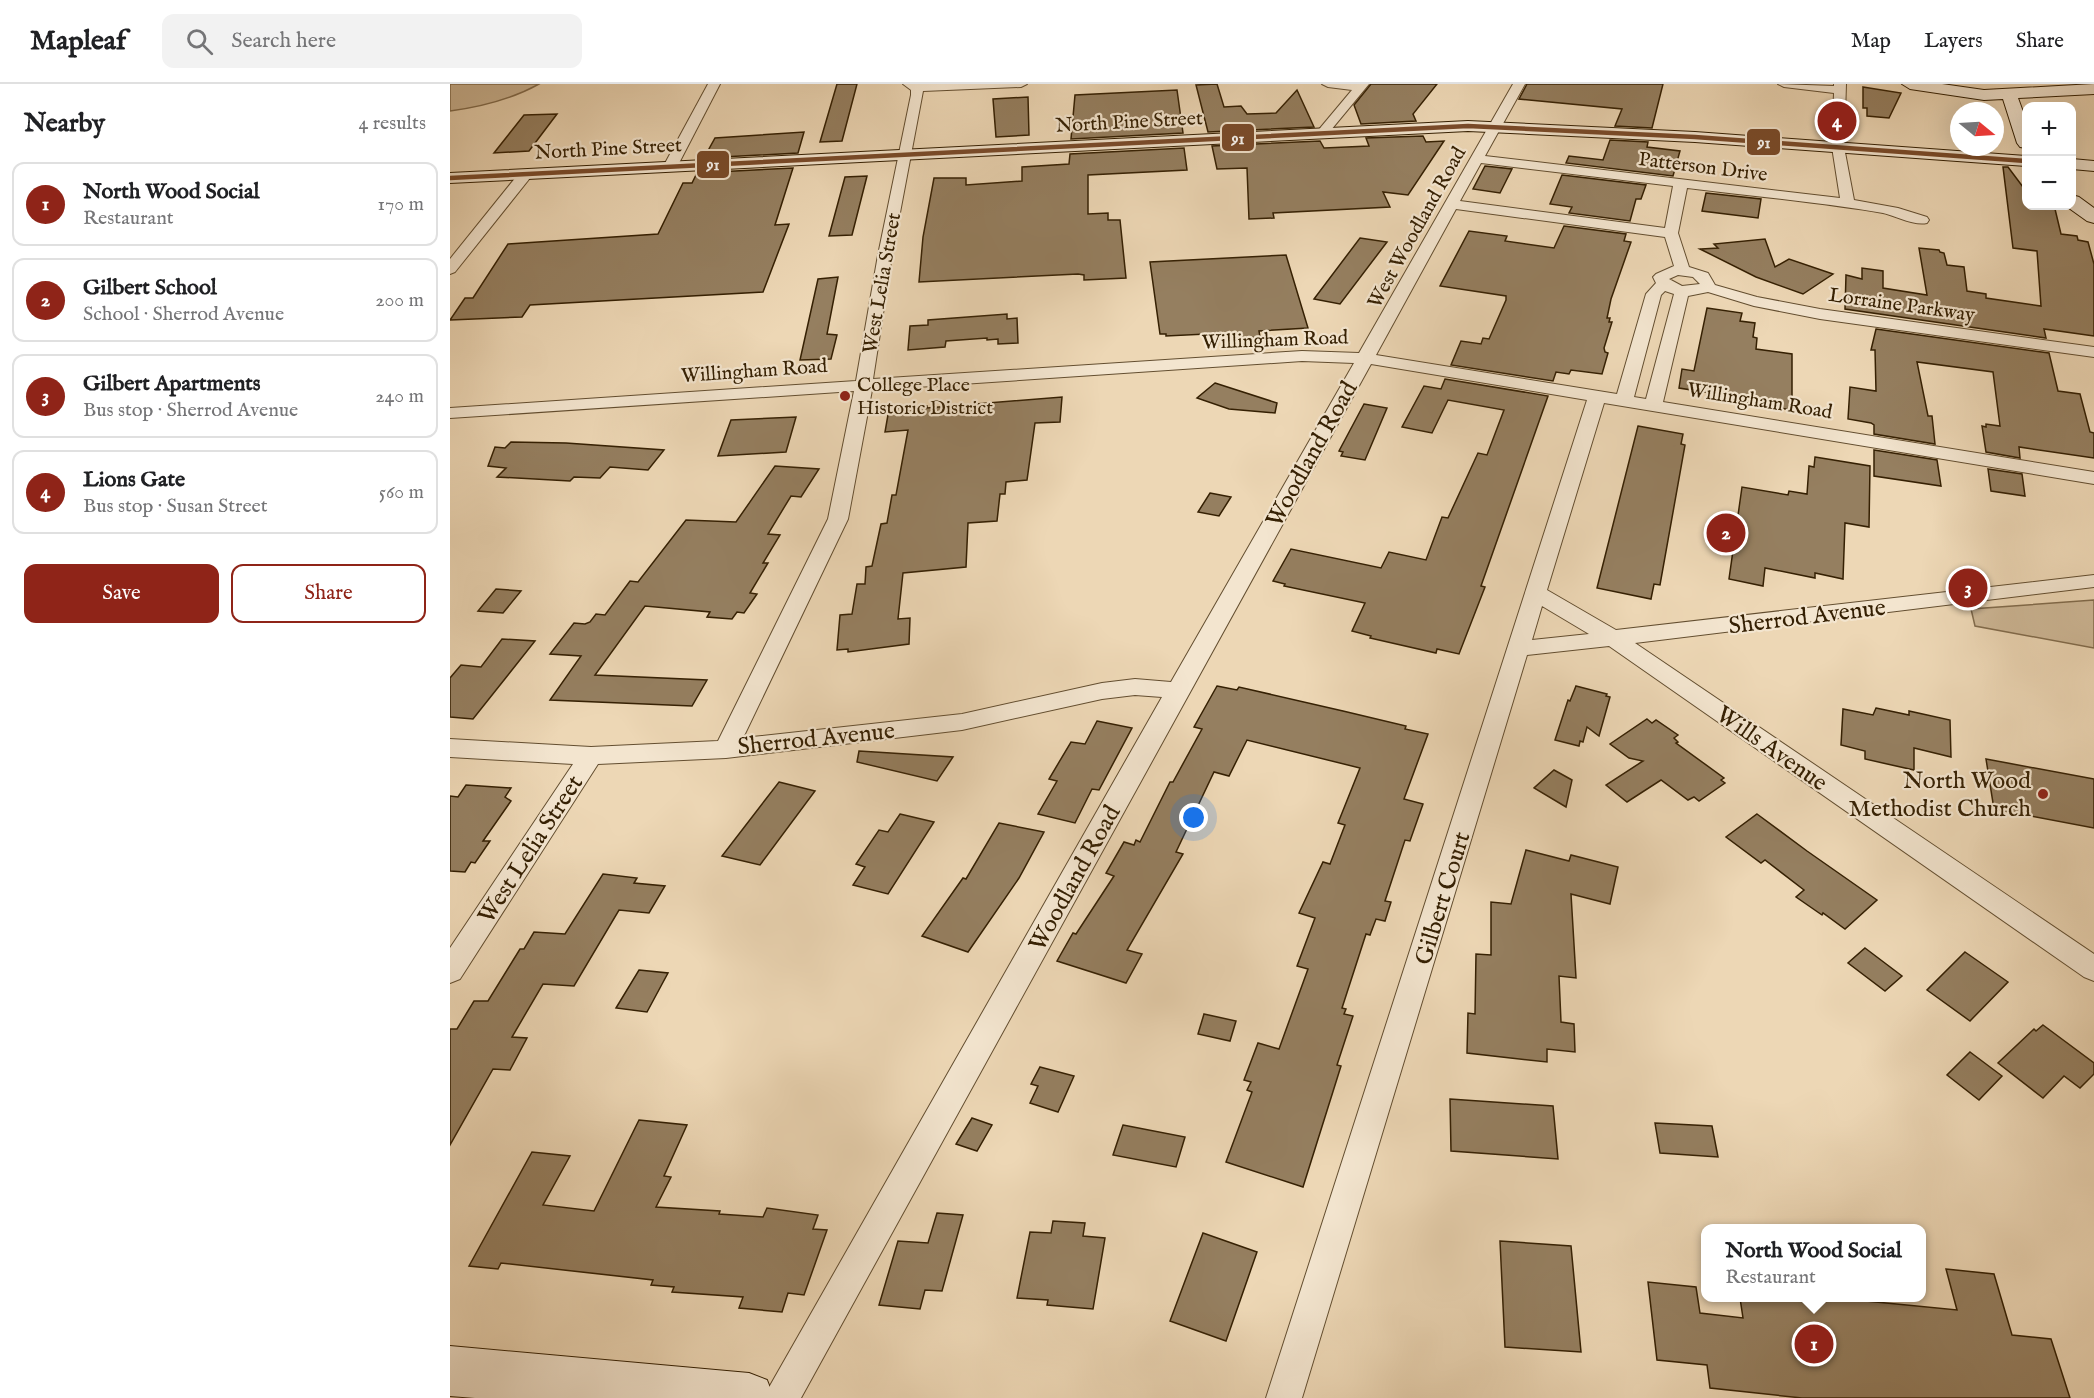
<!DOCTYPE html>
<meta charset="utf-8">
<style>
:root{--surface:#fff;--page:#f2f2f2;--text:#202124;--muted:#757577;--line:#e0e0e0;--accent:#8f2418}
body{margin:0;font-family:"IM FELL English",serif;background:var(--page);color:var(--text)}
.controls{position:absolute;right:18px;top:18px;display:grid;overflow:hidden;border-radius:12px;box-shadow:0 6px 24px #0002}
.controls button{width:54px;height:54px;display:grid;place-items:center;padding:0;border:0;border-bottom:2px solid var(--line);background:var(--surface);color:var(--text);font:30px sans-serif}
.compass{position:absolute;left:1500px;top:18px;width:54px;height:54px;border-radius:50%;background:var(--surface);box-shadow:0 6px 24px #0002;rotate:108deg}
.you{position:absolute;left:744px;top:734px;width:21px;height:21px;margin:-15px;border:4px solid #fff;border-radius:50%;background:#1a73e8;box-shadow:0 0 0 9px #1a73e833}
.badge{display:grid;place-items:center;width:39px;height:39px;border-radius:50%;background:var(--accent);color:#fff;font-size:20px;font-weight:700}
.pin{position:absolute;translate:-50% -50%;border:3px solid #fff;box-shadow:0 2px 6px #0006}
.popup{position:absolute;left:1251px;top:1140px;width:225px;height:78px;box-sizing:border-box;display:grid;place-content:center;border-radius:12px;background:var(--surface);filter:drop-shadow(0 2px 4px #0005);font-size:20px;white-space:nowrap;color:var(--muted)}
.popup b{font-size:22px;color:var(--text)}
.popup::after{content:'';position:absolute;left:50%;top:100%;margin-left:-12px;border:12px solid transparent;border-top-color:var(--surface)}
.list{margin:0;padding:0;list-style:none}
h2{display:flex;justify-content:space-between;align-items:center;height:78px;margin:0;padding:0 24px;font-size:26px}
h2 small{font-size:20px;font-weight:400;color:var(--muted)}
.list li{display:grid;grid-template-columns:39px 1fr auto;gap:18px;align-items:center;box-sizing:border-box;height:84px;margin:0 12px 12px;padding:0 12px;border:2px solid var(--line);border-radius:12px}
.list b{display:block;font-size:22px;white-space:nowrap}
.list p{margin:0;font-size:20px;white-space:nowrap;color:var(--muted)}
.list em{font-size:20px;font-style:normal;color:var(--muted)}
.actions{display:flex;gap:12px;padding:18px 24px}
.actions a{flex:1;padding:14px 0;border:2px solid var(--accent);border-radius:12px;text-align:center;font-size:21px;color:var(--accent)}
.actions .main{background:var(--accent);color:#fff}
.icon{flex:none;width:33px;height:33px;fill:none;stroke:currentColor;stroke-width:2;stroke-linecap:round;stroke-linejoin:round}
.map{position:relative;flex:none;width:1644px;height:1314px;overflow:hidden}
header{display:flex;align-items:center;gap:36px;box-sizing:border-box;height:84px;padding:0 30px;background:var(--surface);border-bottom:2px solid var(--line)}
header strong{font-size:28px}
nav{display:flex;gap:33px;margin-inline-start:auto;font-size:21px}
.search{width:420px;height:54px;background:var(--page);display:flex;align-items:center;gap:15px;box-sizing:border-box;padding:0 21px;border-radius:12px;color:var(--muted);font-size:22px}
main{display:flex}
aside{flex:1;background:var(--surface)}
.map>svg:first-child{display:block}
.green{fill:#ceb897;stroke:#826c4d;stroke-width:1.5}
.building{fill:#957f60;stroke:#352003;stroke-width:1.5}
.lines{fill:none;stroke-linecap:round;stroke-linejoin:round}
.street-casing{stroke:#634e30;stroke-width:2}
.secondary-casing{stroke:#352003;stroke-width:2}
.street{fill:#f3e5cf;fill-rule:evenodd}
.secondary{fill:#f3e5cf;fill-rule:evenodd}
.bus-1-casing{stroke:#f3e5cf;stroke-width:7}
.bus-1{stroke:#7a4b2a;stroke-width:4.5}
.poi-dot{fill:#8f2418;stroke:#f3e5cf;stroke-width:2}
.labels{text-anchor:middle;stroke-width:4.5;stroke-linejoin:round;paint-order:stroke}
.far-street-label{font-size:20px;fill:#352003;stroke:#f3e5cf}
.far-poi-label{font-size:20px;fill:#352003;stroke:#f3e5cf;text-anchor:start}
.street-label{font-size:24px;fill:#352003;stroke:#f3e5cf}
.poi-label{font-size:24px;fill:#352003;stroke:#f3e5cf;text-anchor:end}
.line-badge{stroke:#f3e5cf;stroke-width:2}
.badge-label{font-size:16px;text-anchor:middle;font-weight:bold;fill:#fff}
</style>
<header>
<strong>Mapleaf</strong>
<div class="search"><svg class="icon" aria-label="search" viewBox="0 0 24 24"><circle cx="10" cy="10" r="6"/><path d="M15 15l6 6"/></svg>Search here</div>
<nav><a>Map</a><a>Layers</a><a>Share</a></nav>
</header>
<main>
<aside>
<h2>Nearby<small>4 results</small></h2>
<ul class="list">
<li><span class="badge">1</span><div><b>North Wood Social</b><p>Restaurant</p></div><em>170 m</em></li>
<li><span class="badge">2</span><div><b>Gilbert School</b><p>School · Sherrod Avenue</p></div><em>200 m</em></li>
<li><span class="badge">3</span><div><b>Gilbert Apartments</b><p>Bus stop · Sherrod Avenue</p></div><em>240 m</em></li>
<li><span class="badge">4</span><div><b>Lions Gate</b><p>Bus stop · Susan Street</p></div><em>560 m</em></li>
</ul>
<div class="actions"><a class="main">Save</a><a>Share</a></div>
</aside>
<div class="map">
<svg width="1644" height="1314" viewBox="0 0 1644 1314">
<rect width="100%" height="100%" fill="#edd7b5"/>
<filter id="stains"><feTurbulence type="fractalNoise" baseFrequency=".00333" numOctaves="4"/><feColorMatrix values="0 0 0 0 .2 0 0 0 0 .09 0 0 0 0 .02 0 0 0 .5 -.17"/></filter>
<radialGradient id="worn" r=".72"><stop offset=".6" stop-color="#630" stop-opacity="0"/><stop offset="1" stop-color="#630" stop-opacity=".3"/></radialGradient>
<!-- green -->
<g class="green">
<path d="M 0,0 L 89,0 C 62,15 30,23 0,27 Z"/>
<polygon points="1644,516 1644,564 1525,542 1521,525"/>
</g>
<!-- building -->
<g class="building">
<polygon points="387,0 407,0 392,57 370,58"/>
<polygon points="767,0 774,23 791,22 797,30 826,29 847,6 864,43 758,48 746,1"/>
<polygon points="921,0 987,0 963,30 966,37 911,40 904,21"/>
<polygon points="1077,0 1213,0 1202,44 1165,42 1172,25 1069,15"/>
<polygon points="1413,3 1451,9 1439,34 1417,32 1417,24 1413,24"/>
<polygon points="727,6 733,49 621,55 625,11"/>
<polygon points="578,13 579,51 546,53 543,15"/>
<polygon points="107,30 79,67 44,69 74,31"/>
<polygon points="354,48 348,69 254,74 265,54"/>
<polygon points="973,52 976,58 994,57 958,111 933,108 940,123 823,129 824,134 799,135 797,84 767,85 762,62 870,57 874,64 919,62 916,54"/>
<polygon points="1160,56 1198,58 1197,63 1230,67 1223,92 1116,79 1119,72 1153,76"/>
<polygon points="734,64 737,86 638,91 638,130 658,129 658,136 670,136 676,194 634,196 634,191 628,190 469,198 473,153 484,94 516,94 516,101 572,97 572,83 619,80 620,70"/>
<polygon points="1035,82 1062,85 1050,109 1023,105"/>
<polygon points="1553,83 1558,83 1576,107 1576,122 1605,125 1611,150 1627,152 1628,156 1638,158 1644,180 1644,252 1594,245 1596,254 1395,225 1396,191 1412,195 1412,184 1433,187 1433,204 1477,211 1469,164 1489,166 1490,168 1494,169 1497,181 1514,183 1517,207 1536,210 1536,214 1591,222 1587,167 1563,164"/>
<polygon points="343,84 325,141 339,140 313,208 80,221 72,233 0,236 15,214 23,214 58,160 208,150 233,99 242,99 247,89"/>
<polygon points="1112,91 1196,101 1191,115 1186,115 1180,137 1119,129 1122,123 1100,120"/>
<polygon points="417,92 402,151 379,152 395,93"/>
<polygon points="1256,109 1311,115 1308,134 1252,127"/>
<polygon points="1114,142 1176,150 1174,157 1181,158 1161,215 1157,234 1160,234 1159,238 1162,238 1154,264 1155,268 1158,269 1152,290 1121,286 1119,290 1106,288 1103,297 1001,281 1011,257 1031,260 1033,254 1039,255 1056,216 1056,212 990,202 1019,147 1057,152 1055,157 1104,164"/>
<polygon points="910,154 937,158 890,220 864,215"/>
<polygon points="1315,155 1325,183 1339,175 1383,190 1353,210 1306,193 1250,165 1268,164 1264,160"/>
<polygon points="836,171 858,244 809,247 810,253 778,255 777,249 716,252 716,250 710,250 700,178"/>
<polygon points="388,193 377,250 387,251 381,275 350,276 368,195"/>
<polygon points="1257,224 1292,229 1290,237 1305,239 1303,253 1307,254 1306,265 1342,270 1342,326 1274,315 1274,311 1229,304 1232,285 1244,287"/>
<polygon points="557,230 557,235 567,234 568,259 548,260 548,255 537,256 537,254 496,257 495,263 458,266 460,242 478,241 478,236"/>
<polygon points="1426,245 1599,269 1608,307 1630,310 1640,348 1644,349 1644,374 1569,363 1570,374 1536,368 1532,342 1536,343 1536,340 1550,342 1543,288 1467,278 1478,332 1482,332 1485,360 1424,350 1424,341 1421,339 1398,335 1400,303 1426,307 1425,266 1421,266"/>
<polygon points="995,295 1098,312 1031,502 1035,503 1009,570 987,565 986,569 920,554 921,552 902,547 915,519 834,502 835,500 823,497 841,465 931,484 939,468 976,476 992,433 998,434 1028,369 1037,371 1054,326 998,316 982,349 952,343 974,302 991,305"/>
<polygon points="765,299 827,319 825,329 779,325 747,314"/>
<polygon points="612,313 610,338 585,339 577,396 556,398 555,410 550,410 547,437 518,439 516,483 453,489 448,535 460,534 459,560 398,568 398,565 387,566 390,531 402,530 407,500 415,500 416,483 422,482 431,440 437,439 442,411 446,411 458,346 435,348 439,325 477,322 477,324"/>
<polygon points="914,320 937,324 915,376 891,372 893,368 889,367"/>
<polygon points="346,333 336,368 268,372 281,336"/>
<polygon points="1188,342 1233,350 1231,360 1235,361 1210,501 1204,500 1201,515 1147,504"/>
<polygon points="61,358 116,359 214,366 198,386 160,383 150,394 124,393 120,397 47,393 56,384 38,382 45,363 55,364"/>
<polygon points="1424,366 1487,376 1491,402 1424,392"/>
<polygon points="1365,373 1420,382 1419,443 1395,439 1393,495 1365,489 1365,494 1315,484 1313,502 1279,495 1292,403 1338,411 1339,407 1357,410 1359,382 1364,383"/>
<polygon points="325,382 369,385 351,413 341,412 318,450 330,451 313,479 318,479 300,509 307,510 294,529 287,528 282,535 257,533 260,528 195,522 145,591 257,596 242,622 100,616 131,572 100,570 124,539 135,540 140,538 146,530 155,531 180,497 188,498 236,436 286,438"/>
<polygon points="1538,385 1572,390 1575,412 1541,407"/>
<polygon points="760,409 781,413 769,432 748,428"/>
<polygon points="46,505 71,507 53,529 28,527"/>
<polygon points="52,555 85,557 23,635 0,633 0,594 11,581 31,583"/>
<polygon points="767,602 787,606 789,603 893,627 956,642 955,645 978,650 954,715 973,720 960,757 955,756 935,817 941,818 935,837 926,835 920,851 916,850 892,924 896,925 894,930 903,932 887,981 891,982 853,1103 776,1078 802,1008 797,1006 801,998 794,996 808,959 829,965 858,885 847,882 865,834 849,829 873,778 880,780 895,741 888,739 910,684 797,656 779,692 764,688 726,768 733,770 677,866 692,870 676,899 607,877 623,849 626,850 664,792 656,789 674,758 684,761 686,756 690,758 720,698 723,698 752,645 744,643"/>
<polygon points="1126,602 1157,610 1156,612 1160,613 1149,652 1137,643 1133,658 1130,657 1129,662 1105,656 1118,616 1120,617"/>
<polygon points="1426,624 1459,631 1459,627 1500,636 1501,673 1464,664 1464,686 1415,675 1415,667 1391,661 1393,625 1423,631"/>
<polygon points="1197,635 1202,639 1206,636 1228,651 1224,654 1228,658 1226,659 1274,694 1271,696 1275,699 1249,717 1244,713 1238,716 1211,696 1177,718 1156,701 1193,677 1179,674 1160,660"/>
<polygon points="647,637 682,644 649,706 642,705 625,739 588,730 607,697 599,695 621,658 635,660"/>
<polygon points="409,667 503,673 487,697 407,678"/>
<polygon points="1536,675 1644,695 1644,744 1544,725"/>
<polygon points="1104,686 1122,696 1116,723 1084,704"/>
<polygon points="329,698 365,707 310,781 272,772"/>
<polygon points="16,701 61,704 55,713 61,717 33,757 40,757 25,779 21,778 15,788 0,787 0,712 8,713"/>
<polygon points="450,730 484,738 438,810 403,801 415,783 406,780 429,746 438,748"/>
<polygon points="1307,730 1357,767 1427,816 1395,845 1373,829 1372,831 1346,813 1354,806 1315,776 1311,779 1276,753"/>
<polygon points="549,739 594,748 569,794 518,868 472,852 513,794 516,795"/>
<polygon points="1076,766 1119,777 1121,771 1168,783 1160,820 1121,810 1126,894 1109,892 1111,938 1124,940 1125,968 1097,965 1097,978 1017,969 1018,929 1025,930 1026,870 1041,871 1041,818 1061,820"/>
<polygon points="153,790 187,794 184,799 215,802 199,829 169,826 124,902 93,900 62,953 77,954 60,986 43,985 0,1061 0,945 7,945 24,917 38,917 70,865 74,865 84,848 115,850"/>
<polygon points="1415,864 1452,892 1435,907 1398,879"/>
<polygon points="1515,868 1558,898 1520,937 1477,906"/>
<polygon points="189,886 218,889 197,928 166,924"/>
<polygon points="754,930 786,937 780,957 748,950"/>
<polygon points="1593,941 1644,979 1644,990 1630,1004 1614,992 1593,1014 1548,979 1584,945 1586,947"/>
<polygon points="1520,968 1552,992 1529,1016 1497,991"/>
<polygon points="590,983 624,992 608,1028 580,1019 588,1002 581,1000"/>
<polygon points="1000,1015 1103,1022 1108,1075 1001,1067"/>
<polygon points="522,1034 542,1041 527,1067 506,1060"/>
<polygon points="189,1036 237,1041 214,1092 221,1093 206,1123 270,1127 269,1130 313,1133 317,1124 368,1131 363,1145 377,1146 354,1211 338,1209 332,1228 289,1224 293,1213 222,1208 224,1203 201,1201 203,1196 51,1179 48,1185 19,1182 82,1068 120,1072 93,1121 144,1127"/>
<polygon points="1205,1039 1262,1042 1268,1073 1210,1069"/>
<polygon points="673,1041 735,1053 726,1083 663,1071"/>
<polygon points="487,1129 513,1131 492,1207 475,1206 470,1225 429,1221 448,1157 478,1159"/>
<polygon points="603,1137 635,1139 633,1152 655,1154 643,1225 597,1221 598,1216 567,1214 580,1148 601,1149"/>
<polygon points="753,1149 807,1168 776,1257 720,1237"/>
<polygon points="1050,1157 1121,1162 1131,1268 1055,1263"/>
<polygon points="1496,1185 1544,1190 1562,1251 1601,1255 1620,1314 1352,1314 1260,1304 1257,1281 1207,1276 1198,1198 1246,1203 1250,1229 1293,1234 1290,1214 1416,1214 1416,1217 1507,1226"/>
</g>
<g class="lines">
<defs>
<g id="street">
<polygon points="258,0 270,0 227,83 225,86 215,86 213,83"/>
<path d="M 453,0 L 577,0 L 571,3 L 473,7 L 442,171 L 423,295 L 852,267 L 909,269 L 1063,0 L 1075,0 L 1035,72 L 1390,114 L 1382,63 L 1384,9 L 1334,3 L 1328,0 L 1384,2 L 1384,0 L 1396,0 L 1394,63 L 1404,116 L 1448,124 L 1477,133 L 1479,136 L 1477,139 C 1464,142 1446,132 1433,129 C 1368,118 1302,112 1237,104 L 1228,149 L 1239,183 L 1258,189 L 1265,201 L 1307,213 L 1370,225 L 1644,263 L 1644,273 L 1370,235 L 1304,222 L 1258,208 L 1238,212 L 1213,318 L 1644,388 L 1644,400 L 1154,319 L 1097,506 L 1166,546 L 1644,491 L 1644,503 L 1185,559 L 1644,870 L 1644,897 L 1634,893 L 1159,562 L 1077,571 L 852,1314 L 816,1314 L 1137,316 L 921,280 L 351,1314 L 313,1314 L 712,613 L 685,611 L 652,615 L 512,646 L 276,674 L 148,680 L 10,895 L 0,899 L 0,864 L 123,680 L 0,673 L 0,655 L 141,663 L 268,657 L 378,435 L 404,307 L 0,334 L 0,324 L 406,297 L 428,171 L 461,11 L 461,6 ZM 1031,79 L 1223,102 L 1215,144 L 1010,117 ZM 1006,125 L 1215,153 L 1224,182 L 1206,190 L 1203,193 L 1206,199 L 1196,210 L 1167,310 L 926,271 ZM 1228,191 L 1243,193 L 1250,200 L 1232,202 L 1219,195 ZM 1215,207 L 1224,210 L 1196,315 L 1184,313 L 1211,211 ZM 852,277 L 904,279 L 721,598 L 685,595 L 652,599 L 512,630 L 293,654 L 398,435 L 422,306 ZM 1092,522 L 1139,550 L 1082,556 Z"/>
<polygon points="872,0 919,0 876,52 872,53 866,49 902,6 878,3"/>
<polygon points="75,87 80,88 82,91 80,94 5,188 0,190 0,175 70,88"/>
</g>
<g id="secondary">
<polygon points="1452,0 1492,0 1534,6 1644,0 1644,10 1568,14 1576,36 1576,64 1570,63 1567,59 1553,15 1534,16 1460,5"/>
<polygon points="1018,37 1245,48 1576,72 1576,82 1245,58 1018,47 0,99 0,89"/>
<polygon points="1622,75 1644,77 1644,87 1622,85"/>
<polygon points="1622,111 1629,113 1644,124 1644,139 1637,137 1616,122 1622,122"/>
<polygon points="0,1262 299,1289 317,1296 324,1314 25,1314 0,1312"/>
</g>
</defs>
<!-- street casing -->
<use href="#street" class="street-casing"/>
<!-- secondary casing -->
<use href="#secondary" class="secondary-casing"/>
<!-- street -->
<use href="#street" class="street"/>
<!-- secondary -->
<use href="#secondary" class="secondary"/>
<defs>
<polyline id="bus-1" points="0,94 1018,42 1245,53 1576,77"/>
</defs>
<!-- bus-1 casing -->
<use href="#bus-1" class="bus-1-casing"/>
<!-- bus-1 -->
<use href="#bus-1" class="bus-1"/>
</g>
<!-- markers -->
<g class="poi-dot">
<circle cx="395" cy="312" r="6"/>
<circle cx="1593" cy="710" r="6"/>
</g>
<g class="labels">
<!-- far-street labels -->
<g class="far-street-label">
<text transform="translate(679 37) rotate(-3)" y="7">North Pine Street</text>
<text transform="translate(158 64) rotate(-3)" y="7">North Pine Street</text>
<text transform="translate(1253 82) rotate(7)" y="7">Patterson Drive</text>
<text transform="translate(966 143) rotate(-61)" y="7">West Woodland Road</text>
<text transform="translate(431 199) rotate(-80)" y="7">West Lelia Street</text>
<text transform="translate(1452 220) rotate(8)" y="7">Lorraine Parkway</text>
<text transform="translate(825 255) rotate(-2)" y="7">Willingham Road</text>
<text transform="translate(304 286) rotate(-4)" y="7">Willingham Road</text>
<text transform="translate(1310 316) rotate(9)" y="7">Willingham Road</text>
</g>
<!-- far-poi labels -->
<g class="far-poi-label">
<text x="407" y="307">College Place<tspan x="407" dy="23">Historic District</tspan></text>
</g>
<!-- street labels -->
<g class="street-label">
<text transform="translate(861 370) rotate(-61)" y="8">Woodland Road</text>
<text transform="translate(1357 532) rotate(-7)" y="8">Sherrod Avenue</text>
<text transform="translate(366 654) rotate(-6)" y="8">Sherrod Avenue</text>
<text transform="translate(1322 664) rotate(35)" y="8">Wills Avenue</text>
<text transform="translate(80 765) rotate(-57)" y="8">West Lelia Street</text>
<text transform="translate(624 794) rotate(-61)" y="8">Woodland Road</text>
<text transform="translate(992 814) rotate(-73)" y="8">Gilbert Court</text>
</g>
<!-- poi labels -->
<g class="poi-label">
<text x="1581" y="704">North Wood<tspan x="1581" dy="28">Methodist Church</tspan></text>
</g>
</g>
<g class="line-badge">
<rect x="771" y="39" width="34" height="29" rx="6" fill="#7a4b2a"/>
<rect x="1296" y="44" width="35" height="28" rx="6" fill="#7a4b2a"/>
<rect x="246" y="66" width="34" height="29" rx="6" fill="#7a4b2a"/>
</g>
<g class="badge-label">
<text x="788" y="60">91</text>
<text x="1314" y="64">91</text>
<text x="263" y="86">91</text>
</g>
<rect width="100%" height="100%" filter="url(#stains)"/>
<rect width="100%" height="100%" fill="url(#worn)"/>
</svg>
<div class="controls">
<button>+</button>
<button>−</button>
</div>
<svg class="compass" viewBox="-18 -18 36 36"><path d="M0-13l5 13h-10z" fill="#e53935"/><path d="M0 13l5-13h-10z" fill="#757577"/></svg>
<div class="you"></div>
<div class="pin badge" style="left:1364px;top:1260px">1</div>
<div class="popup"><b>North Wood Social</b>Restaurant</div>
<div class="pin badge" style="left:1276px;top:449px">2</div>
<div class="pin badge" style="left:1518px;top:504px">3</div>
<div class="pin badge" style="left:1387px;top:37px">4</div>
</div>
</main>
